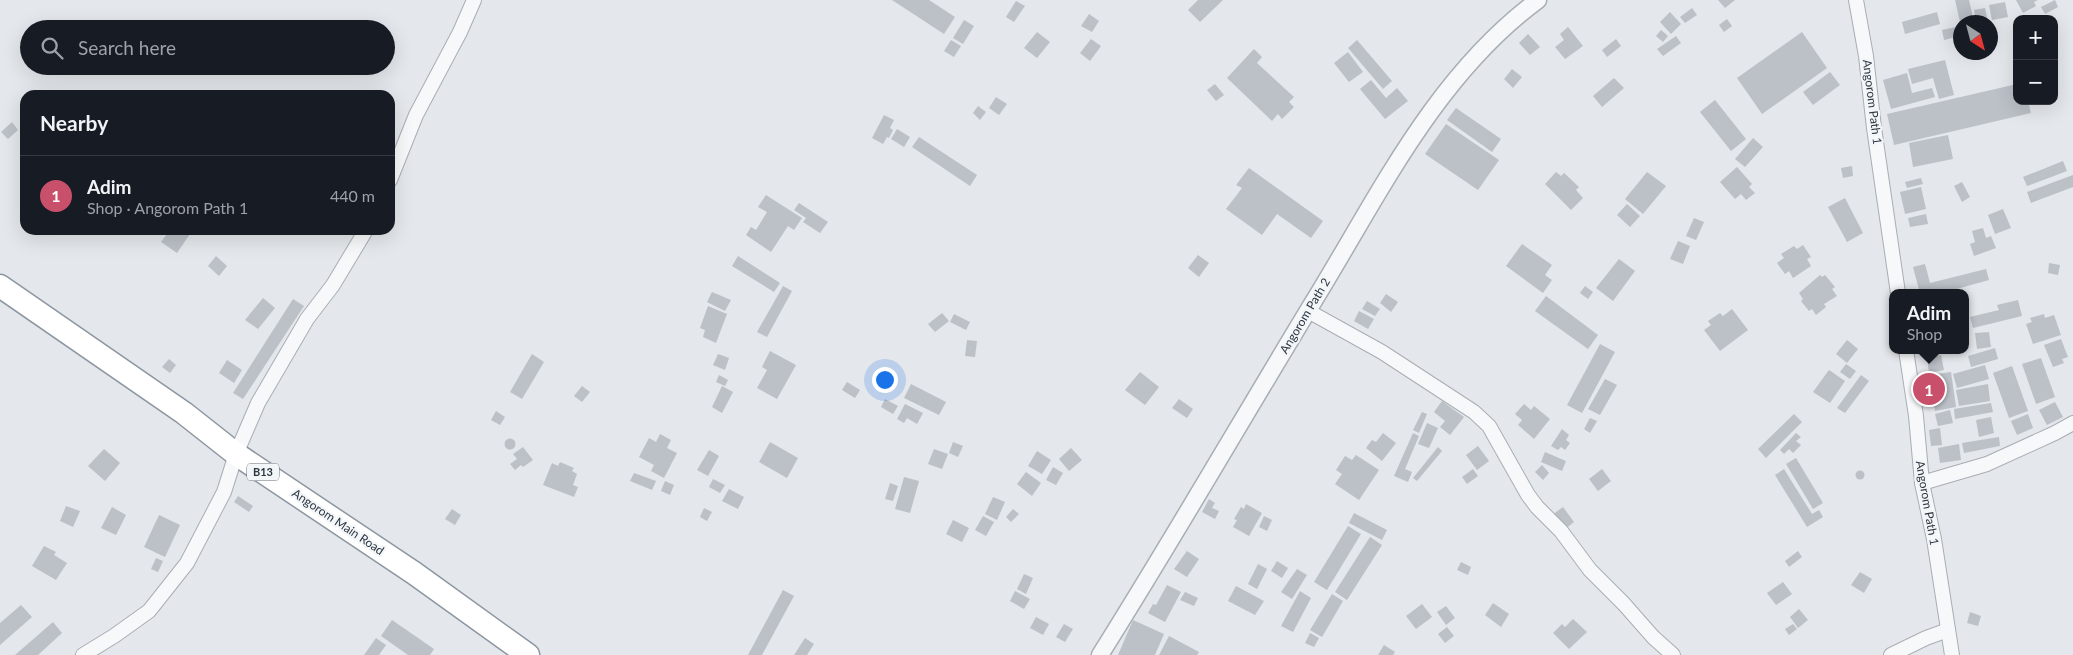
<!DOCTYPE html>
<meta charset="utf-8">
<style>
:root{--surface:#171b24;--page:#20242c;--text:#f1f3f6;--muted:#9ea1a6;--line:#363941;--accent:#c8506b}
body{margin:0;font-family:Lato,sans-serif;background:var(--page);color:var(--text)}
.controls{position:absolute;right:15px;top:15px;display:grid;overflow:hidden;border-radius:10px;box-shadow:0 5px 20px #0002}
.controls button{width:45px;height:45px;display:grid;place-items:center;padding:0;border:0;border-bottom:1px solid var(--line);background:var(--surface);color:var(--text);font:25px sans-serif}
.compass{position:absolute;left:1953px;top:15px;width:45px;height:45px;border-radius:50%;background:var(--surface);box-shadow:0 5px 20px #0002;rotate:144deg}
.you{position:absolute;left:884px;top:379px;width:18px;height:18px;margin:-12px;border:4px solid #fff;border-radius:50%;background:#1a73e8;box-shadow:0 0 0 8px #1a73e833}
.badge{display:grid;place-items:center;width:32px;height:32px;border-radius:50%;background:var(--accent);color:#fff;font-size:16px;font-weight:700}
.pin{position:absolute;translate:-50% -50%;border:2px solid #fff;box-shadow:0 1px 5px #0006}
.popup{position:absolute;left:1889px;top:289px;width:80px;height:65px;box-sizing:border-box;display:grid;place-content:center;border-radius:10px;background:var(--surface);filter:drop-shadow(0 1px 4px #0005);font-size:16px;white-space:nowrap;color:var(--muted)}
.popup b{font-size:19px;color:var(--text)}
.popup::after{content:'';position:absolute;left:50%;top:100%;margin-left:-10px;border:10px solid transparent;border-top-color:var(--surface)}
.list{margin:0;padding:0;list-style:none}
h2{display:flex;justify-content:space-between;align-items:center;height:65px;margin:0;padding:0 20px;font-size:21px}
h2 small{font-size:16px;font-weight:400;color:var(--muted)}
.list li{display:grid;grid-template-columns:32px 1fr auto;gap:15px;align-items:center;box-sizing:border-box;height:80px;padding:0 20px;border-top:1px solid var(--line)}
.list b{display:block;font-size:19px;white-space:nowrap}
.list p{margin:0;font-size:16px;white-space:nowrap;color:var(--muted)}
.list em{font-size:16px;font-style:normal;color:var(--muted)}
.icon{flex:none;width:28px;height:28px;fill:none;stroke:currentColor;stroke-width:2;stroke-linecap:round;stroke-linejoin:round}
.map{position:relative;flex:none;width:2073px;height:655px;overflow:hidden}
.search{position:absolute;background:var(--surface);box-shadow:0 5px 20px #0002;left:20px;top:20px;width:375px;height:55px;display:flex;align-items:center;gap:12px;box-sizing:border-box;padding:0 18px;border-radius:28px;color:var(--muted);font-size:19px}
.panel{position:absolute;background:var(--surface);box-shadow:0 5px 20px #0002;left:20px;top:90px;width:375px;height:145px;border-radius:15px}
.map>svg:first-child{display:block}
.building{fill:#bbc1c7}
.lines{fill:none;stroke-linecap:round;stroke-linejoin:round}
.minor-casing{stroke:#a9aeb5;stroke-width:16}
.tertiary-casing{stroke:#a9aeb5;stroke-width:19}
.trunk-casing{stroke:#8c96a1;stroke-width:25}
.minor{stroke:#f6f8f9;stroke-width:14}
.tertiary{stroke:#f6f8f9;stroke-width:16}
.trunk{stroke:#fff;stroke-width:22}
.labels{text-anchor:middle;stroke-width:4.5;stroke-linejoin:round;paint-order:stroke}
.shield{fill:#f3f6f8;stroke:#687079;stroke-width:1}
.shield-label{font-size:11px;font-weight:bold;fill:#2c3642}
.street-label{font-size:12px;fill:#2c3642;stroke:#f3f6f8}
</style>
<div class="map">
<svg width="2073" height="655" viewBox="0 0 2073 655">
<rect width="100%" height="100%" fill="#e4e7eb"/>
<!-- building -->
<g class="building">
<polygon points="892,0 929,0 955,17 944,34"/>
<polygon points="1198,0 1223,0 1200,22 1188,10"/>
<polygon points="1718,0 1735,0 1725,8"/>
<polygon points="1955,0 1969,0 1974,22 1960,22"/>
<polygon points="2016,0 2038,0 2034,2 2036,6 2023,13"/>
<polygon points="2055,0 2058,7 2045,14 2041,7"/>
<polygon points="1016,1 1025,6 1014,22 1006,17"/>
<polygon points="2005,2 2008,17 1992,20 1989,5"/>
<polygon points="1692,8 1697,15 1685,23 1680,17"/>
<polygon points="1985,8 1988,22 1976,22 1974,10"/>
<polygon points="1670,12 1681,24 1671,34 1660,22"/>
<polygon points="1937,12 1940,24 1905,34 1902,22"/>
<polygon points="1089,14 1099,21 1092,32 1081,26"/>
<polygon points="1727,19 1732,26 1724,32 1719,25"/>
<polygon points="964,20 974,26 963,44 953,38"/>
<polygon points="1960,26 1960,36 1944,40 1942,30"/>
<polygon points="1568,27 1583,46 1565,59 1555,47 1564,40 1560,34"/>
<polygon points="1661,30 1668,36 1663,42 1656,36"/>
<polygon points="1037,32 1050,42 1037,58 1024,48"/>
<polygon points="1802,32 1827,68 1762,114 1737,78"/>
<polygon points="1528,34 1540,47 1530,55 1519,43"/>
<polygon points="1676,36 1681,43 1663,56 1657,49"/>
<polygon points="1091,39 1101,46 1090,61 1080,53"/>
<polygon points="1616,39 1621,46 1607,57 1602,50"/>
<polygon points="951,40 961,46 954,57 944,51"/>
<polygon points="1357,40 1392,81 1383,89 1348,48"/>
<polygon points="1254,49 1262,57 1257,63 1294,97 1289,102 1294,107 1282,119 1278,114 1272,121 1227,78"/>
<polygon points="1348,52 1363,72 1349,82 1334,63"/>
<polygon points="1945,60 1954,95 1939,99 1933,78 1912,84 1908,69"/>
<polygon points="1512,69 1522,77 1513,88 1504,79"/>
<polygon points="1830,72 1840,85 1813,105 1803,92"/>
<polygon points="1907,73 1912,93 1932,88 1935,97 1891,109 1883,80"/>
<polygon points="1614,78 1624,88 1602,107 1593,96"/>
<polygon points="1371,80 1386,98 1397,88 1408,101 1385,119 1360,89"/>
<polygon points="1215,84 1224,95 1216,101 1207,90"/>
<polygon points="2017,84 2017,101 2028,101 2031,113 1894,145 1887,114"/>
<polygon points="996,97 1007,104 999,115 989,108"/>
<polygon points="1715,100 1746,139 1731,151 1700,112"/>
<polygon points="978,106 986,112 980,120 973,113"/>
<polygon points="1456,108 1501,139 1492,152 1447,120"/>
<polygon points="884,115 894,120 890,128 893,130 889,138 887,137 883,144 872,138"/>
<polygon points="12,122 18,130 8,139 1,132"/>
<polygon points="1446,124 1499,160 1478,190 1425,154"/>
<polygon points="897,129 910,137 904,147 891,139"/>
<polygon points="1948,135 1953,159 1913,167 1909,143"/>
<polygon points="919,137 977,175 970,186 912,147"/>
<polygon points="1753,138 1763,147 1745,167 1735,159"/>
<polygon points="2063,161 2067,171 2027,186 2023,177"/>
<polygon points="1852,166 1853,176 1843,178 1841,168"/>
<polygon points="1737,167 1752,184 1749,187 1755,193 1746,200 1741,194 1735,199 1720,182"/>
<polygon points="1249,168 1323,221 1311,238 1277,214 1262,235 1226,209 1242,188 1236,185"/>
<polygon points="1556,172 1561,176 1564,173 1579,187 1576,190 1583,198 1571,210 1545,184"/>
<polygon points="1647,172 1666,186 1643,214 1625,199"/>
<polygon points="2073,175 2073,187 2031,203 2027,192"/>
<polygon points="1921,178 1923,184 1907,188 1905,182"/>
<polygon points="1962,182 1970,197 1962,202 1954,186"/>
<polygon points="1921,187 1926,209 1905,214 1900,192"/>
<polygon points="766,195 802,218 794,230 788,226 771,252 746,235 751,227 756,230 767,212 758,207"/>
<polygon points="1845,198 1863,233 1847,242 1828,207"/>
<polygon points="799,203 828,222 820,233 803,222 806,218 794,210"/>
<polygon points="1627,204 1640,216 1630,227 1617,215"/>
<polygon points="2003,209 2011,228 1995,234 1988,215"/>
<polygon points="1926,214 1928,224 1910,227 1908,218"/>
<polygon points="1694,218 1704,222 1696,240 1686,236"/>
<polygon points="1983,228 1986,238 1991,236 1996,248 1974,256 1970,244 1975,242 1972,231"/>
<polygon points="170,230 187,230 190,234 177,253 161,242"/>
<polygon points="1678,241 1690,246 1683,264 1670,259"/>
<polygon points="1522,244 1552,265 1545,275 1552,280 1543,293 1506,266"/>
<polygon points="1803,245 1811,257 1807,259 1811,266 1793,278 1789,271 1785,274 1777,263 1784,258 1781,254 1794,246 1797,249"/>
<polygon points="1198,255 1209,263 1199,277 1188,268"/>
<polygon points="216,256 227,266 219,276 208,266"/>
<polygon points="738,256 780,283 774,292 732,266"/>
<polygon points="1619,259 1635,271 1613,301 1596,288"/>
<polygon points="2049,263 2060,265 2058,275 2048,273"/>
<polygon points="1925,264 1930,283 1986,269 1989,280 1942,293 1920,293 1913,267"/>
<polygon points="1820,275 1822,277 1825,275 1835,287 1832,289 1837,296 1824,304 1826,307 1816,315 1812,309 1809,311 1801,301 1803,299 1799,293"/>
<polygon points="783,286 792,291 767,337 757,332"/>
<polygon points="1585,286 1593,292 1588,299 1580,293"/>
<polygon points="712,292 731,300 725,311 707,302"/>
<polygon points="1386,294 1398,302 1391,312 1380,303"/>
<polygon points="1546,296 1598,335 1588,349 1535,311"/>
<polygon points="263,298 275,308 258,329 245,320"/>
<polygon points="293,299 304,306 243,399 233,393"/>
<polygon points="2018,300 2022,316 1973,328 1970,317 1999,310 1997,305"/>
<polygon points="1367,301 1380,309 1375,316 1362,309"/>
<polygon points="708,306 727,314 716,343 703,337 705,330 700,328"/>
<polygon points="1732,309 1748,330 1720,351 1704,330 1711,325 1708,321 1720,313 1723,316"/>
<polygon points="1359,311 1374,319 1368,329 1354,321"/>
<polygon points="942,313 949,321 935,332 928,324"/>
<polygon points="954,314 970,322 966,330 950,322"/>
<polygon points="2044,314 2045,318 2054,315 2061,335 2033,344 2026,324 2032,322 2030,318"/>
<polygon points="1989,332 1991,347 1977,349 1975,333"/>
<polygon points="2061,339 2068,357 2062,359 2064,363 2053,367 2044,345"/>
<polygon points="967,340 977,341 975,357 965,356"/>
<polygon points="1847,340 1858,349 1847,363 1836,354"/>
<polygon points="1600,344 1615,352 1582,413 1567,405"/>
<polygon points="1995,348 1998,359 1971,367 1968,356"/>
<polygon points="770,351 796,365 777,399 757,388 767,370 762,367"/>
<polygon points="532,354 544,362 522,399 510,392"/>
<polygon points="718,354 729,358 725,370 713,365"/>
<polygon points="1941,355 1944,370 1929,373 1927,358"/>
<polygon points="2041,358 2055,397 2036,404 2022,364"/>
<polygon points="169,359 176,365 170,373 162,367"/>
<polygon points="227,360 242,370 234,383 219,373"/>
<polygon points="1846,364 1856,371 1850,379 1840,372"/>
<polygon points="1985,365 1989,379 1957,388 1953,374"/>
<polygon points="2012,366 2028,411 2009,418 1993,373"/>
<polygon points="1829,370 1845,381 1830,403 1813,392"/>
<polygon points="1140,372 1159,387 1145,405 1125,390"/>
<polygon points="1951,372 1956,407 1935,411 1929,375"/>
<polygon points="719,375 728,380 725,386 716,382"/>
<polygon points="1861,375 1869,381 1845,413 1837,408"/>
<polygon points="1605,379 1617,385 1600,415 1588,409"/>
<polygon points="847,382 860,390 855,398 842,390"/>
<polygon points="911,384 946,402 939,415 904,398"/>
<polygon points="1988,384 1990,401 1959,406 1956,390"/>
<polygon points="582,386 590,392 582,402 574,396"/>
<polygon points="722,386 733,392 722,413 712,407"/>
<polygon points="885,399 898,406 893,414 881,407"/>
<polygon points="1179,399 1193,409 1187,418 1172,408"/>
<polygon points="1442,401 1464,417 1450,435 1440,427 1445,421 1434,412"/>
<polygon points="2055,402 2063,417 2047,425 2039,410"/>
<polygon points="1991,403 1993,412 1955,419 1954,409"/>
<polygon points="905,404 923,413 917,424 907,418 904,423 897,419"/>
<polygon points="1524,404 1531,410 1534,406 1550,419 1534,439 1518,425 1522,420 1515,414"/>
<polygon points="1950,410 1953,423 1938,426 1935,414"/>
<polygon points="496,411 505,417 500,425 491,420"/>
<polygon points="1422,412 1427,414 1419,433 1413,430"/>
<polygon points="1794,414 1802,422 1766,458 1758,449"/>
<polygon points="2028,414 2033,428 2017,435 2011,421"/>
<polygon points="1991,417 1994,433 1979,437 1976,420"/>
<polygon points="1590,418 1597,421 1590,433 1584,429"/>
<polygon points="1427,423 1438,428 1429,448 1418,444"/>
<polygon points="1940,428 1942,445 1931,446 1929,430"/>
<polygon points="1562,429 1569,435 1566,440 1570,443 1565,450 1561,447 1558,450 1551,446"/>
<polygon points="1383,433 1396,443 1382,461 1366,448 1372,440 1376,442"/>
<polygon points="1413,433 1419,436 1405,469 1412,472 1408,482 1394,476"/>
<polygon points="1796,433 1801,437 1796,441 1801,445 1793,453 1789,449 1784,454 1780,450"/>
<polygon points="660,434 671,440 667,448 677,453 664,478 651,471 654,465 639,457 649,438 656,442"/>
<polygon points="1999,437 2000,446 1964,453 1962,443"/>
<circle cx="510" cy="444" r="5.5"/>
<polygon points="770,442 798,458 787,478 759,462"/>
<polygon points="953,442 963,446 958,457 949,453"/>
<polygon points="1959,444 1961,460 1940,463 1938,448"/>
<polygon points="1478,446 1489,461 1477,470 1466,455"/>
<polygon points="523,447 533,460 523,467 521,465 515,470 510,464 517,459 513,454"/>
<polygon points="1438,447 1442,451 1417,481 1413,478"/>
<polygon points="1071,448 1082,460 1069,471 1059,459"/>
<polygon points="104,449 120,463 105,481 88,466"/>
<polygon points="934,449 948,454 942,469 928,464"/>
<polygon points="709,450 719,456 708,476 697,470"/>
<polygon points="1037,451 1051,460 1042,474 1028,466"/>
<polygon points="1545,452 1566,461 1562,471 1541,462"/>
<polygon points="1356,455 1379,470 1359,500 1335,484 1342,474 1336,470 1345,456 1352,460"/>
<polygon points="1796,458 1823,503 1813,509 1786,464"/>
<polygon points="560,462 574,468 572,471 577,474 573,485 578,487 574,497 543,485 552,463 558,466"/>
<polygon points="1542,465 1549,473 1543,480 1535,472"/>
<polygon points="1053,467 1063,473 1056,485 1046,480"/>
<polygon points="1473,469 1478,476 1467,484 1462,477"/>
<polygon points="1602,469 1611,481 1598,491 1589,479"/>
<polygon points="1784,469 1812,514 1819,510 1823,517 1807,527 1775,475"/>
<circle cx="1860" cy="475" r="4.5"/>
<polygon points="1026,472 1041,483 1032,496 1017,484"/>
<polygon points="634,473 656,481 652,490 630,481"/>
<polygon points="904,477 919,481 910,513 895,509"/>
<polygon points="713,479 725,485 720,493 709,487"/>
<polygon points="665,481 674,485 670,495 661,491"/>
<polygon points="890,483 898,486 893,501 885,499"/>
<polygon points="729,489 744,497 738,509 722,501"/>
<polygon points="238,496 253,506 249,512 234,502"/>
<polygon points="993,497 1005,502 997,520 985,514"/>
<polygon points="1209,499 1215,503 1212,508 1219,511 1215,519 1202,512"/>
<polygon points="1246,504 1262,513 1249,536 1233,527 1237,520 1234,519 1241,507 1244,509"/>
<polygon points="66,506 80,511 73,527 60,521"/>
<polygon points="112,507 126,515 116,535 101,528"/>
<polygon points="1563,507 1574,522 1564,530 1552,515"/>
<polygon points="704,508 712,512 707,521 700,517"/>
<polygon points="452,509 461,515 455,525 445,519"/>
<polygon points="1013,509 1019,514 1011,522 1006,517"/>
<polygon points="1354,513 1387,530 1382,540 1349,523"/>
<polygon points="159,515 180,525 165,557 144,547"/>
<polygon points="983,516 994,522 986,536 975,530"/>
<polygon points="1264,516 1272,520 1267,531 1259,527"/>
<polygon points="953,520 969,528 962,542 946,534"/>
<polygon points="1348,526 1361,534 1327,590 1314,582"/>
<polygon points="1370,537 1382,545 1347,600 1335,592"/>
<polygon points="44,546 56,552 54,555 67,563 56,580 32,566"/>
<polygon points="1187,551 1199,559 1187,577 1174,569"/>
<polygon points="1798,551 1802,557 1789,567 1785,561"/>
<polygon points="156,558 163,561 158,572 151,569"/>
<polygon points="1277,561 1288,568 1282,578 1271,571"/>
<polygon points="1461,562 1471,567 1468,575 1457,570"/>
<polygon points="1258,564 1267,569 1257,589 1248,584"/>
<polygon points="1297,569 1307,575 1292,599 1281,592"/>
<polygon points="1860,572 1872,579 1864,593 1851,585"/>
<polygon points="1024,574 1033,578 1026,594 1017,589"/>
<polygon points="1783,582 1792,594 1776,605 1767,593"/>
<polygon points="1167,585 1181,592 1165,622 1148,613 1153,604 1156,605"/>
<polygon points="1236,586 1264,601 1255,615 1228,601"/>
<polygon points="783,590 794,596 762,655 748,655"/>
<polygon points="1015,591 1030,599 1024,609 1010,601"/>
<polygon points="1300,591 1311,598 1293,632 1281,626"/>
<polygon points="1185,592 1198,598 1194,606 1180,600"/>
<polygon points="1332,594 1343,601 1322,637 1310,630"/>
<polygon points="1493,603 1509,614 1501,627 1485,615"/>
<polygon points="1422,604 1432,617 1416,629 1406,616"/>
<polygon points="21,605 32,617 0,645 0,623"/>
<polygon points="1446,606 1455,618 1446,625 1437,612"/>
<polygon points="1799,609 1808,620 1798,628 1790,617"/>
<polygon points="1970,612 1981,616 1978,626 1967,623"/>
<polygon points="1036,617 1049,624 1043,635 1030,628"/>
<polygon points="1573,619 1587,632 1569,649 1553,633 1562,624 1565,627"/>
<polygon points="392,620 434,649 430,655 408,655 381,636"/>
<polygon points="1133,620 1164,634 1155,655 1118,655"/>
<polygon points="53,622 62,633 38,655 15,655"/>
<polygon points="1064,624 1073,629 1065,642 1056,637"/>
<polygon points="1793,624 1797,629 1789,635 1785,629"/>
<polygon points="1447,627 1454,636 1445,643 1438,634"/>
<polygon points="1310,633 1319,638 1314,647 1305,643"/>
<polygon points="1169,636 1199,652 1197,655 1159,655"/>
<polygon points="376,638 386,645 379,655 364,655"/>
<polygon points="805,638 814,644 807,655 794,655"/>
<polygon points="1384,645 1395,652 1393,655 1378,655"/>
</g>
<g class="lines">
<defs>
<g id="minor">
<polyline points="1856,0 1866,56 1874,128 1898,293"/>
<polyline points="390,180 416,115 460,32 474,0"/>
<polyline points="1308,311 1382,352 1474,412 1489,426 1528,495 1537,507 1561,531 1590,570 1624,604 1653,637 1673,655"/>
<polyline points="1906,350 1916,416 1922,483 1934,539 1952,655"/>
<polyline points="1922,483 1987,464 2055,433 2073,423"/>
<polyline points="83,655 114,636 149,611 187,563 224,492 236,454 258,403 307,319 333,285 366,230"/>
<polyline points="1891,655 1926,638 1948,630"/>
</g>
<path id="tertiary" d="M 1100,655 C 1173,539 1241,421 1312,304 C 1378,197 1434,77 1538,0"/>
<polyline id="trunk" points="0,286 184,413 236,454 414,573 528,655"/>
</defs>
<!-- minor casing -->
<use href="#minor" class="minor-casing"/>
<!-- tertiary casing -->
<use href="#tertiary" class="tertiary-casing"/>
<!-- trunk casing -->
<use href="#trunk" class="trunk-casing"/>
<!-- minor -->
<use href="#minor" class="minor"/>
<!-- tertiary -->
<use href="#tertiary" class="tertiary"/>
<!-- trunk -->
<use href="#trunk" class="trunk"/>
</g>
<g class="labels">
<!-- shield labels -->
<rect class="shield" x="247" y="463.5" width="32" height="17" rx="4"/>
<g class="shield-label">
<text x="263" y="476">B13</text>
</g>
<!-- street labels -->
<g class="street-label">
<text transform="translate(1872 102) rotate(83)" y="4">Angorom Path 1</text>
<text transform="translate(1305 316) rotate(-59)" y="4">Angorom Path 2</text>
<text transform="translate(1927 503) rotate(80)" y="4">Angorom Path 1</text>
<text transform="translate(338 522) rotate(34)" y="4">Angorom Main Road</text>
</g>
</g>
</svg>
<div class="controls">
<button>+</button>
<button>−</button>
</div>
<svg class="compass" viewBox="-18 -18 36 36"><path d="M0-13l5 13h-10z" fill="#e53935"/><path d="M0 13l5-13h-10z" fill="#9ea1a6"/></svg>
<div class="you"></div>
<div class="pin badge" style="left:1929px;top:389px">1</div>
<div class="popup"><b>Adim</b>Shop</div>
<div class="search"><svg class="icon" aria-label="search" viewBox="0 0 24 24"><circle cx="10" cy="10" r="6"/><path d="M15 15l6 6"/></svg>Search here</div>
<section class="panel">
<h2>Nearby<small></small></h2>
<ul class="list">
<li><span class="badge">1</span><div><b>Adim</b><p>Shop · Angorom Path 1</p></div><em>440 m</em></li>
</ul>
</section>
</div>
